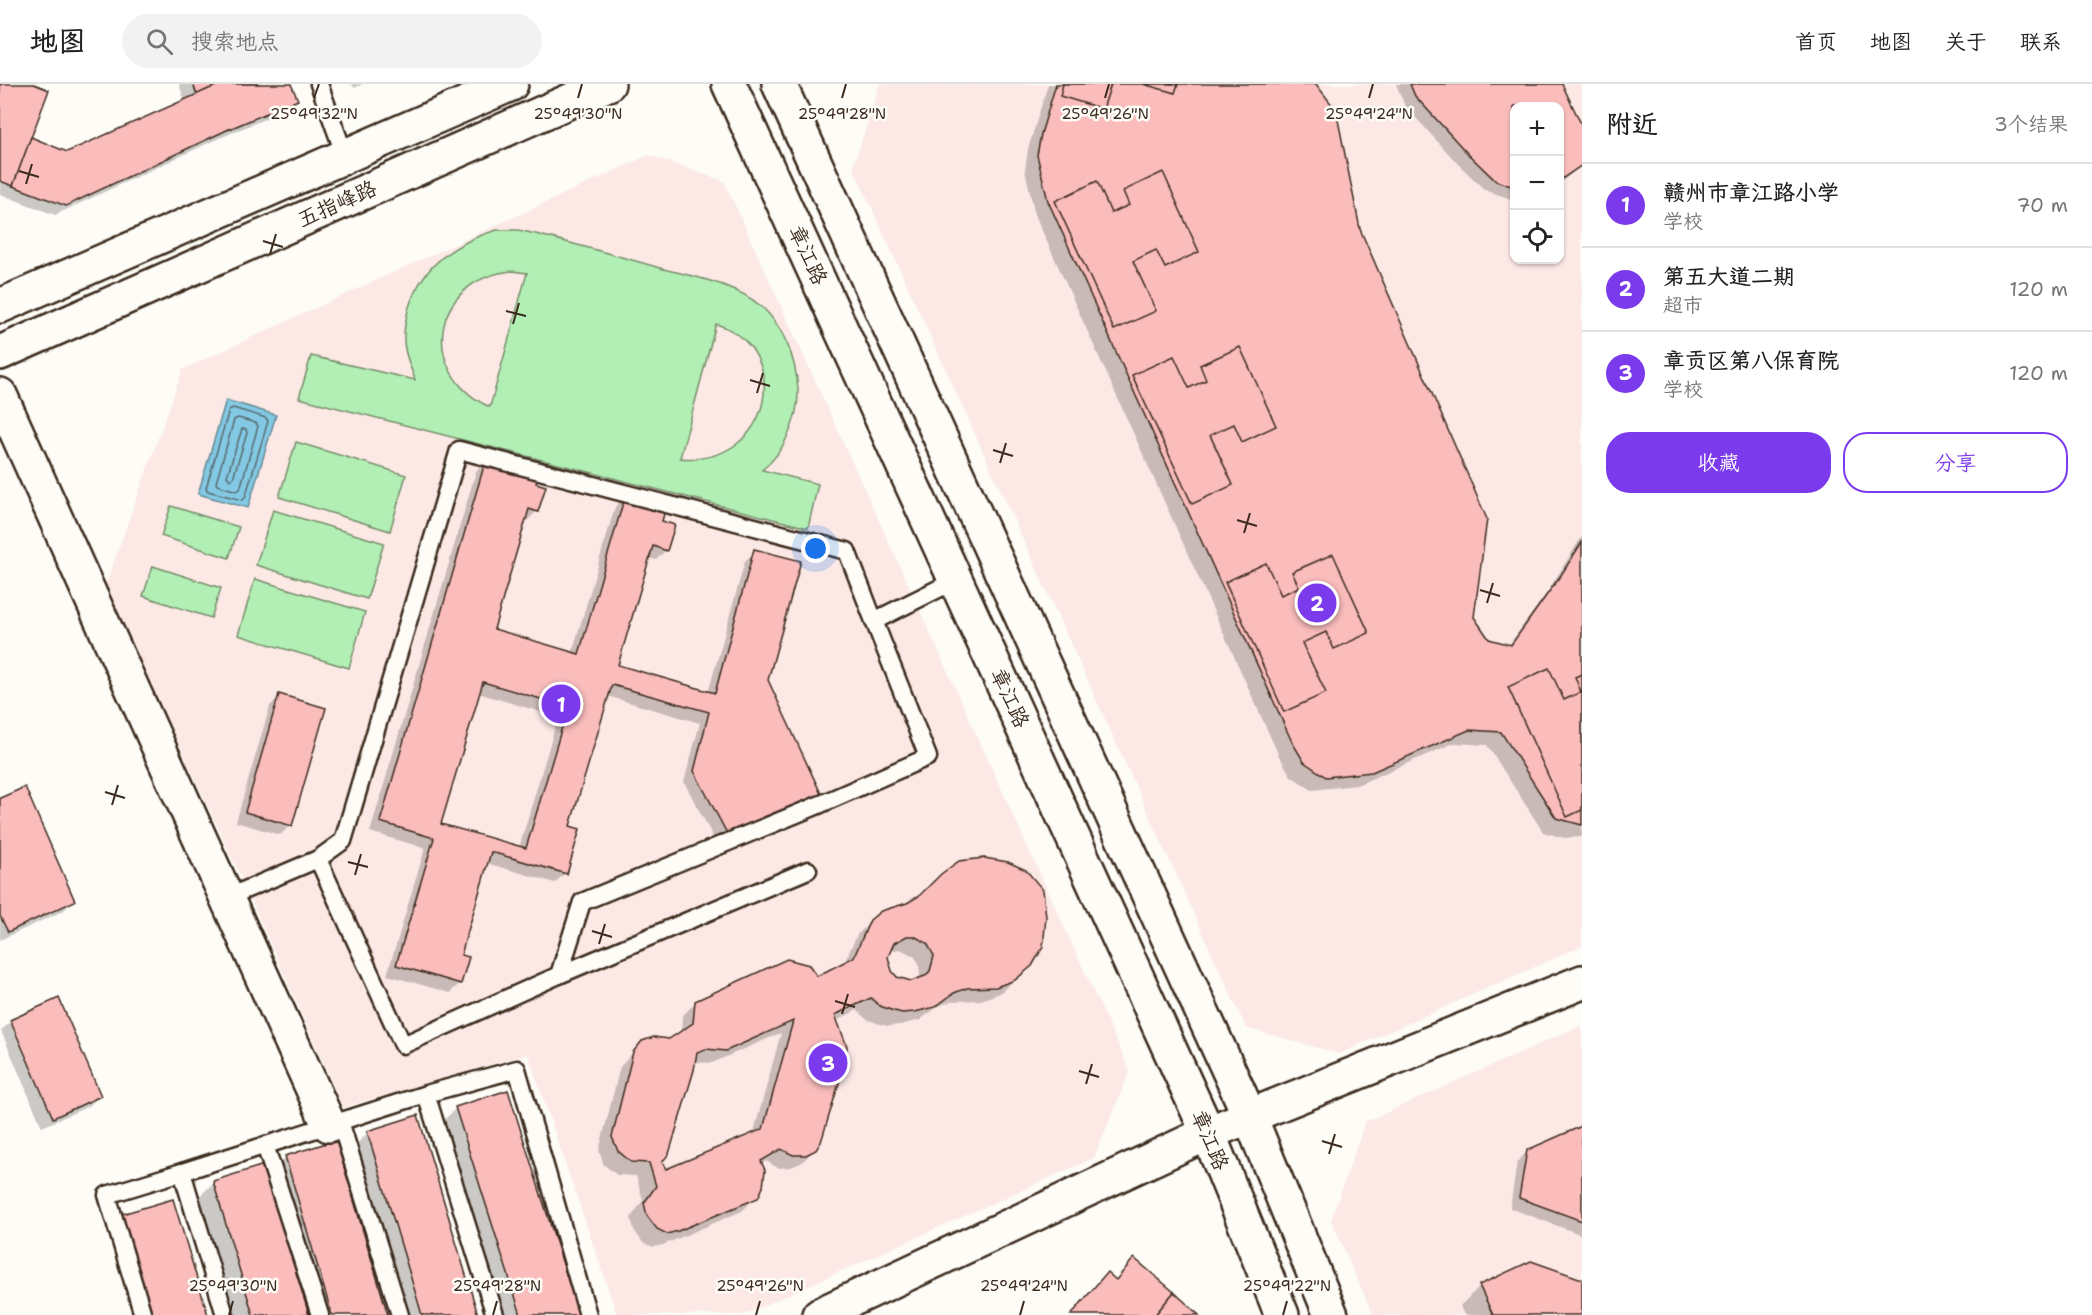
<!DOCTYPE html>
<html lang="zh">
<meta charset="utf-8">
<style>
:root{--surface:#fff;--page:#f2f2f2;--text:#222;--muted:#767676;--line:#e0e0e0;--accent:#7c3aed}
body{margin:0;font-family:"Shantell Sans","LXGW WenKai TC",sans-serif;background:var(--page);color:var(--text)}
.controls{position:absolute;right:18px;top:18px;display:grid;overflow:hidden;border-radius:12px;box-shadow:0 2px 4px #0004}
.controls button{width:54px;height:54px;display:grid;place-items:center;padding:0;border:0;border-bottom:2px solid var(--line);background:var(--surface);color:var(--text);font:30px sans-serif}
.you{position:absolute;left:816px;top:465px;width:21px;height:21px;margin:-15px;border:4px solid #fff;border-radius:50%;background:#1a73e8;box-shadow:0 0 0 9px #1a73e833}
.badge{display:grid;place-items:center;width:39px;height:39px;border-radius:50%;background:var(--accent);color:#fff;font-size:20px;font-weight:700}
.pin{position:absolute;translate:-50% -50%;border:3px solid #fff;box-shadow:0 2px 6px #0006}
.list{margin:0;padding:0;list-style:none}
h2{display:flex;justify-content:space-between;align-items:center;height:78px;margin:0;padding:0 24px;font-size:26px}
h2 small{font-size:20px;font-weight:400;color:var(--muted)}
.list li{display:grid;grid-template-columns:39px 1fr auto;gap:18px;align-items:center;box-sizing:border-box;height:84px;padding:0 24px;border-top:2px solid var(--line)}
.list b{display:block;font-size:22px;white-space:nowrap}
.list p{margin:0;font-size:20px;white-space:nowrap;color:var(--muted)}
.list em{font-size:20px;font-style:normal;color:var(--muted)}
.actions{display:flex;gap:12px;padding:18px 24px}
.actions a{flex:1;padding:14px 0;border:2px solid var(--accent);border-radius:24px;text-align:center;font-size:21px;color:var(--accent)}
.actions .main{background:var(--accent);color:#fff}
.icon{flex:none;width:33px;height:33px;fill:none;stroke:currentColor;stroke-width:2;stroke-linecap:round;stroke-linejoin:round}
.map{position:relative;flex:none;width:1582px;height:1231px;overflow:hidden}
header{display:flex;align-items:center;gap:36px;box-sizing:border-box;height:84px;padding:0 30px;background:var(--surface);border-bottom:2px solid var(--line)}
header strong{font-size:28px}
nav{display:flex;gap:33px;margin-inline-start:auto;font-size:21px}
.search{width:420px;height:54px;background:var(--page);display:flex;align-items:center;gap:15px;box-sizing:border-box;padding:0 21px;border-radius:33px;color:var(--muted);font-size:22px}
main{display:flex}
aside{flex:1;background:var(--surface)}
.map>svg:first-child{display:block}
.built{fill:#fce9e5;fill-rule:evenodd}
.green{fill:#b2efb5;stroke:#768c6a;stroke-width:1.5;fill-rule:evenodd}
.water{fill:#83c9e4;stroke:#668995;stroke-width:1.5}
.shadow{fill:#0003;fill-rule:evenodd}
.lines{fill:none;stroke-linecap:round;stroke-linejoin:round}
.shore{stroke:#586a6d;stroke-width:1.5}
.building{fill:#fabdbc;stroke:#3b2a1e;stroke-width:1.5;fill-rule:evenodd}
.lane-casing{stroke:#3b2a1e;stroke-width:21}
.secondary-casing{stroke:#3b2a1e;stroke-width:38}
.lane{stroke:#fdfcf7;stroke-width:16}
.secondary{stroke:#fdfcf7;stroke-width:33}
.ticks{fill:none;stroke:#3b2a1e;stroke-width:2}
.labels{text-anchor:middle;stroke-width:5;stroke-linejoin:round;paint-order:stroke}
.street-label{font-size:21px;fill:#3b2a1e;stroke:#fdfcf7}
.ticks-label{font-size:15px;text-anchor:middle;fill:#3b2a1e;stroke:#fdfcf7;stroke-width:5;stroke-linejoin:round;paint-order:stroke}
</style>
<header>
<strong>地图</strong>
<div class="search"><svg class="icon" aria-label="search" viewBox="0 0 24 24"><circle cx="10" cy="10" r="6"/><path d="M15 15l6 6"/></svg>搜索地点</div>
<nav><a>首页</a><a>地图</a><a>关于</a><a>联系</a></nav>
</header>
<main>
<div class="map">
<svg width="1582" height="1231" viewBox="0 0 1582 1231">
<rect width="100%" height="100%" fill="#fdfcf7"/>
<filter id="ink" filterUnits="userSpaceOnUse"><feTurbulence type="fractalNoise" baseFrequency=".0167" numOctaves="2"/><feDisplacementMap in="SourceGraphic" scale="12" xChannelSelector="R" yChannelSelector="G"/><feConvolveMatrix kernelMatrix="1 2 1 2 8 2 1 2 1" color-interpolation-filters="sRGB"/></filter>
<g filter="url(#ink)">
<!-- built -->
<g class="built">
<path d="M 880,0 L 1582,0 L 1582,862 L 1339,970 L 1246,944 L 853,83 ZM 1514,22 L 1560,22 L 1560,176 L 1514,176 Z"/>
<polygon points="649,71 724,97 1130,987 1094,1074 743,1231 617,1231 528,970 343,1024 244,800 105,502 183,285"/>
<polygon points="1582,941 1582,1231 1373,1231 1331,1136 1365,1038"/>
</g>
<!-- green -->
<g class="green">
<path d="M 497,146 L 518,146 L 536,150 C 578,161 619,172 660,184 C 694,193 734,199 762,223 C 784,243 796,276 798,305 C 799,333 785,368 762,386 L 818,400 L 808,444 L 299,314 L 311,272 L 415,296 C 412,286 407,276 405,265 C 402,251 405,237 409,223 C 422,181 456,158 497,146 ZM 512,187 L 527,189 L 490,323 C 417,289 431,195 512,187 ZM 716,240 C 794,264 774,383 680,374 Z"/>
<polygon points="296,358 406,391 390,447 279,413"/>
<polygon points="171,422 239,443 229,474 161,452"/>
<polygon points="273,426 384,459 367,515 256,481"/>
<polygon points="153,482 221,504 211,534 143,512"/>
<polygon points="255,495 365,528 349,584 238,551"/>
</g>
<!-- water -->
<polygon class="water" points="226,316 276,331 248,424 198,410"/>
<!-- shadow -->
<g class="shadow">
<polygon points="0,0 30,0 29,54 67,69 185,18 179,0 289,0 296,16 286,26 215,56 55,131 0,110"/>
<polygon points="352,0 363,0 354,4"/>
<polygon points="1048,0 1314,0 1359,145 1472,534 1488,557 1508,562 1548,507 1582,452 1582,753 1564,754 1543,748 1487,661 1454,659 1357,701 1312,706 1291,692 1279,672 1035,131 1025,86 1028,65"/>
<polygon points="1396,0 1560,0 1582,45 1582,81 1560,99 1560,22 1514,22 1514,116 1485,106 1458,80 1405,22"/>
<path d="M 486,376 L 534,400 L 537,427 L 527,437 L 524,437 L 492,546 L 572,569 L 615,423 L 625,413 L 660,438 L 666,466 L 656,476 L 648,474 L 616,582 L 708,609 L 745,477 L 755,467 L 766,596 L 820,711 L 719,764 L 684,698 L 700,639 L 607,612 L 568,743 L 565,789 L 555,799 L 486,779 L 459,872 L 460,899 L 450,909 L 387,891 L 425,764 L 370,748 L 476,387 ZM 478,609 L 558,633 L 519,764 L 439,741 Z"/>
<polygon points="280,612 291,741 280,751 236,738 270,622"/>
<polygon points="0,715 73,817 63,827 0,856"/>
<path d="M 871,837 L 1031,881 L 1000,909 L 981,916 L 952,917 L 939,922 L 920,936 L 900,941 L 887,942 L 877,939 L 866,935 L 857,926 L 836,937 L 815,1065 L 801,1079 L 791,1083 L 778,1084 L 766,1077 L 761,1081 L 756,1113 L 742,1127 L 663,1161 L 653,1163 L 643,1159 L 634,1146 L 631,1134 L 643,1116 L 636,1092 L 617,1091 L 604,1081 L 599,1067 L 620,983 L 642,959 L 669,957 L 681,949 L 682,932 L 696,918 L 817,894 L 844,879 L 857,851 ZM 900,865 L 914,872 L 919,879 L 920,895 L 911,899 L 896,894 L 890,888 L 886,873 L 889,867 ZM 781,949 L 753,1051 L 666,1086 L 660,1078 L 694,978 L 712,979 Z"/>
<polygon points="11,937 99,1012 89,1022 42,1043 1,947"/>
<polygon points="456,1024 578,1231 503,1231 442,1038"/>
<polygon points="1582,1043 1582,1151 1510,1124 1517,1078 1528,1067"/>
<polygon points="368,1048 476,1231 404,1231 355,1062"/>
<polygon points="286,1073 386,1231 314,1231 272,1087"/>
<polygon points="214,1098 307,1231 236,1231 200,1112"/>
<polygon points="123,1132 206,1231 134,1231 109,1145"/>
<polygon points="1134,1176 1197,1231 1071,1231 1107,1190 1115,1197"/>
<polygon points="1531,1178 1582,1196 1582,1231 1464,1231 1460,1222 1480,1202"/>
</g>
<g class="lines">
<!-- shore -->
<g class="shore">
<polygon points="233,324 266,334 268,337 245,414 242,416 208,407 206,404 229,326"/>
<polygon points="238,334 256,339 258,342 240,405 237,407 217,401 216,399 234,336"/>
<polygon points="242,345 246,345 247,349 233,394 230,396 227,392"/>
</g>
</g>
<!-- building -->
<g class="building">
<polygon points="0,0 34,0 49,6 13,102 0,97"/>
<polygon points="193,0 260,0 271,27 227,46 209,5 197,11"/>
<polygon points="220,0 291,0 298,16 227,46 66,122 13,102 31,53 67,68"/>
<polygon points="1056,0 1316,0 1336,26 1360,145 1487,435 1474,533 1489,555 1511,561 1561,491 1582,458 1582,741 1556,734 1501,648 1469,646 1372,688 1326,693 1304,678 1292,658 1048,117 1037,71 1041,50"/>
<polygon points="1063,0 1111,0 1103,25 1060,12"/>
<polygon points="1143,0 1178,0 1175,9"/>
<polygon points="1410,0 1562,0 1582,42 1582,81 1560,96 1560,22 1514,22 1514,103 1496,97 1468,70 1415,12"/>
<polygon points="1163,88 1199,168 1165,184 1156,166 1133,177 1156,227 1114,246 1055,117 1097,97 1111,129 1129,121 1123,107"/>
<polygon points="1240,263 1276,342 1242,358 1234,340 1210,351 1233,401 1192,420 1132,291 1174,272 1189,304 1206,296 1200,281"/>
<path d="M 486,375 L 539,390 L 536,399 L 546,402 L 538,428 L 529,425 L 494,545 L 579,570 L 625,412 L 666,423 L 662,437 L 675,441 L 667,467 L 653,462 L 618,581 L 715,609 L 754,465 L 801,477 L 768,596 L 822,712 L 730,755 L 694,687 L 709,628 L 612,601 L 570,742 L 580,745 L 567,790 L 491,768 L 461,871 L 469,873 L 461,900 L 396,881 L 434,754 L 380,738 ZM 483,598 L 568,623 L 526,764 L 441,740 Z"/>
<polygon points="1333,470 1369,549 1334,565 1326,548 1302,559 1326,609 1284,628 1225,498 1266,479 1281,511 1299,503 1292,488"/>
<polygon points="1549,584 1564,616 1581,608 1575,593 1582,590 1582,726 1567,733 1508,603"/>
<polygon points="279,610 326,624 292,742 245,728"/>
<polygon points="25,703 75,817 8,848 0,832 0,714"/>
<path d="M 984,774 L 1008,778 L 1026,786 L 1043,806 L 1046,833 L 1043,863 L 1032,882 L 1015,896 L 996,903 L 967,904 L 954,909 L 935,923 L 915,928 L 902,929 L 891,926 L 880,922 L 871,914 L 835,931 L 847,962 L 846,976 L 821,1058 L 816,1066 L 806,1071 L 793,1071 L 781,1065 L 761,1077 L 765,1086 L 763,1103 L 758,1114 L 678,1147 L 667,1150 L 657,1145 L 647,1132 L 644,1119 L 656,1102 L 649,1079 L 631,1078 L 618,1067 L 612,1053 L 633,968 L 642,957 L 654,953 L 669,955 L 693,939 L 695,917 L 787,875 L 809,881 L 817,892 L 854,873 L 870,836 L 881,827 L 907,819 L 919,812 L 941,790 L 959,777 ZM 907,852 L 914,852 L 927,859 L 934,872 L 930,887 L 925,892 L 911,897 L 897,893 L 892,887 L 888,873 L 894,859 ZM 793,937 L 763,1045 L 666,1085 L 662,1078 L 669,1070 L 694,986 L 697,968 L 706,965 L 726,967 Z"/>
<polygon points="59,914 101,1012 53,1034 10,936"/>
<polygon points="508,1006 579,1231 521,1231 455,1023"/>
<polygon points="418,1031 478,1231 422,1231 367,1047"/>
<polygon points="1582,1042 1582,1137 1519,1114 1527,1066"/>
<polygon points="336,1056 388,1231 332,1231 285,1072"/>
<polygon points="264,1081 309,1231 253,1231 213,1097"/>
<polygon points="173,1115 208,1231 152,1231 122,1130"/>
<polygon points="1134,1174 1174,1208 1155,1231 1071,1231 1107,1188 1116,1196"/>
<polygon points="1531,1177 1582,1195 1582,1231 1493,1231 1479,1201"/>
<polygon points="1174,1208 1199,1231 1155,1231"/>
</g>
<g class="lines">
<defs>
<g id="lane">
<polyline points="319,0 345,72"/>
<polyline points="318,775 343,757 459,366 847,467 874,537"/>
<polyline points="226,814 318,775 403,961 559,891 808,786"/>
<polyline points="559,891 582,818 821,720 928,673 874,537 956,496"/>
<polyline points="426,1010 495,1231"/>
<polyline points="340,1037 400,1231"/>
<polyline points="265,1061 320,1231"/>
<polyline points="143,1231 107,1111 182,1088"/>
<polyline points="225,1231 182,1088 426,1010 517,985 588,1231"/>
</g>
<g id="secondary">
<polyline points="729,0 1208,1049 1282,1231"/>
<polyline points="779,0 1250,1033 1331,1231"/>
<polyline points="0,222 511,0"/>
<polyline points="0,269 608,0"/>
<polyline points="0,311 329,1041"/>
<polyline points="819,1231 1208,1049 1582,898"/>
</g>
</defs>
<!-- lane casing -->
<use href="#lane" class="lane-casing"/>
<!-- secondary casing -->
<use href="#secondary" class="secondary-casing"/>
<!-- lane -->
<use href="#lane" class="lane"/>
<!-- secondary -->
<use href="#secondary" class="secondary"/>
</g>
</g>
<!-- ticks -->
<path class="ticks" d="M 314,14 L 319,0M 578,14 L 582,0M 842,14 L 846,0M 1105,14 L 1109,0M 1369,14 L 1373,0M 19,87 L 39,93M 26,100 L 32,80M 263,157 L 283,163M 270,170 L 276,150M 506,227 L 526,232M 513,240 L 519,219M 750,296 L 770,302M 757,309 L 763,289M 993,366 L 1013,372M 1000,379 L 1006,359M 1237,436 L 1257,442M 1244,449 L 1250,429M 1480,506 L 1500,512M 1487,519 L 1493,499M 105,708 L 125,714M 112,721 L 118,701M 348,778 L 368,783M 355,791 L 361,770M 592,847 L 612,853M 599,860 L 605,840M 835,917 L 855,923M 842,930 L 848,910M 1079,987 L 1099,993M 1086,1000 L 1092,980M 1322,1057 L 1342,1063M 1329,1070 L 1335,1050M 229,1231 L 233,1217M 493,1231 L 497,1217M 756,1231 L 760,1217M 1020,1231 L 1024,1217M 1283,1231 L 1287,1217"/>
<g class="labels">
<!-- street labels -->
<g class="street-label">
<text transform="translate(337 120) rotate(-24)" y="7">五指峰路</text>
<text transform="translate(808 171) rotate(65)" y="7">章江路</text>
<text transform="translate(1010 614) rotate(65)" y="7">章江路</text>
<text transform="translate(1210 1056) rotate(67)" y="7">章江路</text>
</g>
</g>
<g class="ticks-label">
<text x="314" y="35">25°49'32"N</text>
<text x="578" y="35">25°49'30"N</text>
<text x="842" y="35">25°49'28"N</text>
<text x="1105" y="35">25°49'26"N</text>
<text x="1369" y="35">25°49'24"N</text>
<text x="233" y="1207">25°49'30"N</text>
<text x="497" y="1207">25°49'28"N</text>
<text x="760" y="1207">25°49'26"N</text>
<text x="1024" y="1207">25°49'24"N</text>
<text x="1287" y="1207">25°49'22"N</text>
</g>
</svg>
<div class="controls">
<button>+</button>
<button>−</button>
<button><svg class="icon" aria-label="locate" viewBox="0 0 24 24"><circle cx="12" cy="12" r="6"/><path d="M12 2v4M12 18v4M2 12h4M18 12h4"/></svg></button>
</div>
<div class="you"></div>
<div class="pin badge" style="left:561px;top:620px">1</div>
<div class="pin badge" style="left:1317px;top:519px">2</div>
<div class="pin badge" style="left:828px;top:979px">3</div>
</div>
<aside>
<h2>附近<small>3个结果</small></h2>
<ul class="list">
<li><span class="badge">1</span><div><b>赣州市章江路小学</b><p>学校</p></div><em>70 m</em></li>
<li><span class="badge">2</span><div><b>第五大道二期</b><p>超市</p></div><em>120 m</em></li>
<li><span class="badge">3</span><div><b>章贡区第八保育院</b><p>学校</p></div><em>120 m</em></li>
</ul>
<div class="actions"><a class="main">收藏</a><a>分享</a></div>
</aside>
</main>
